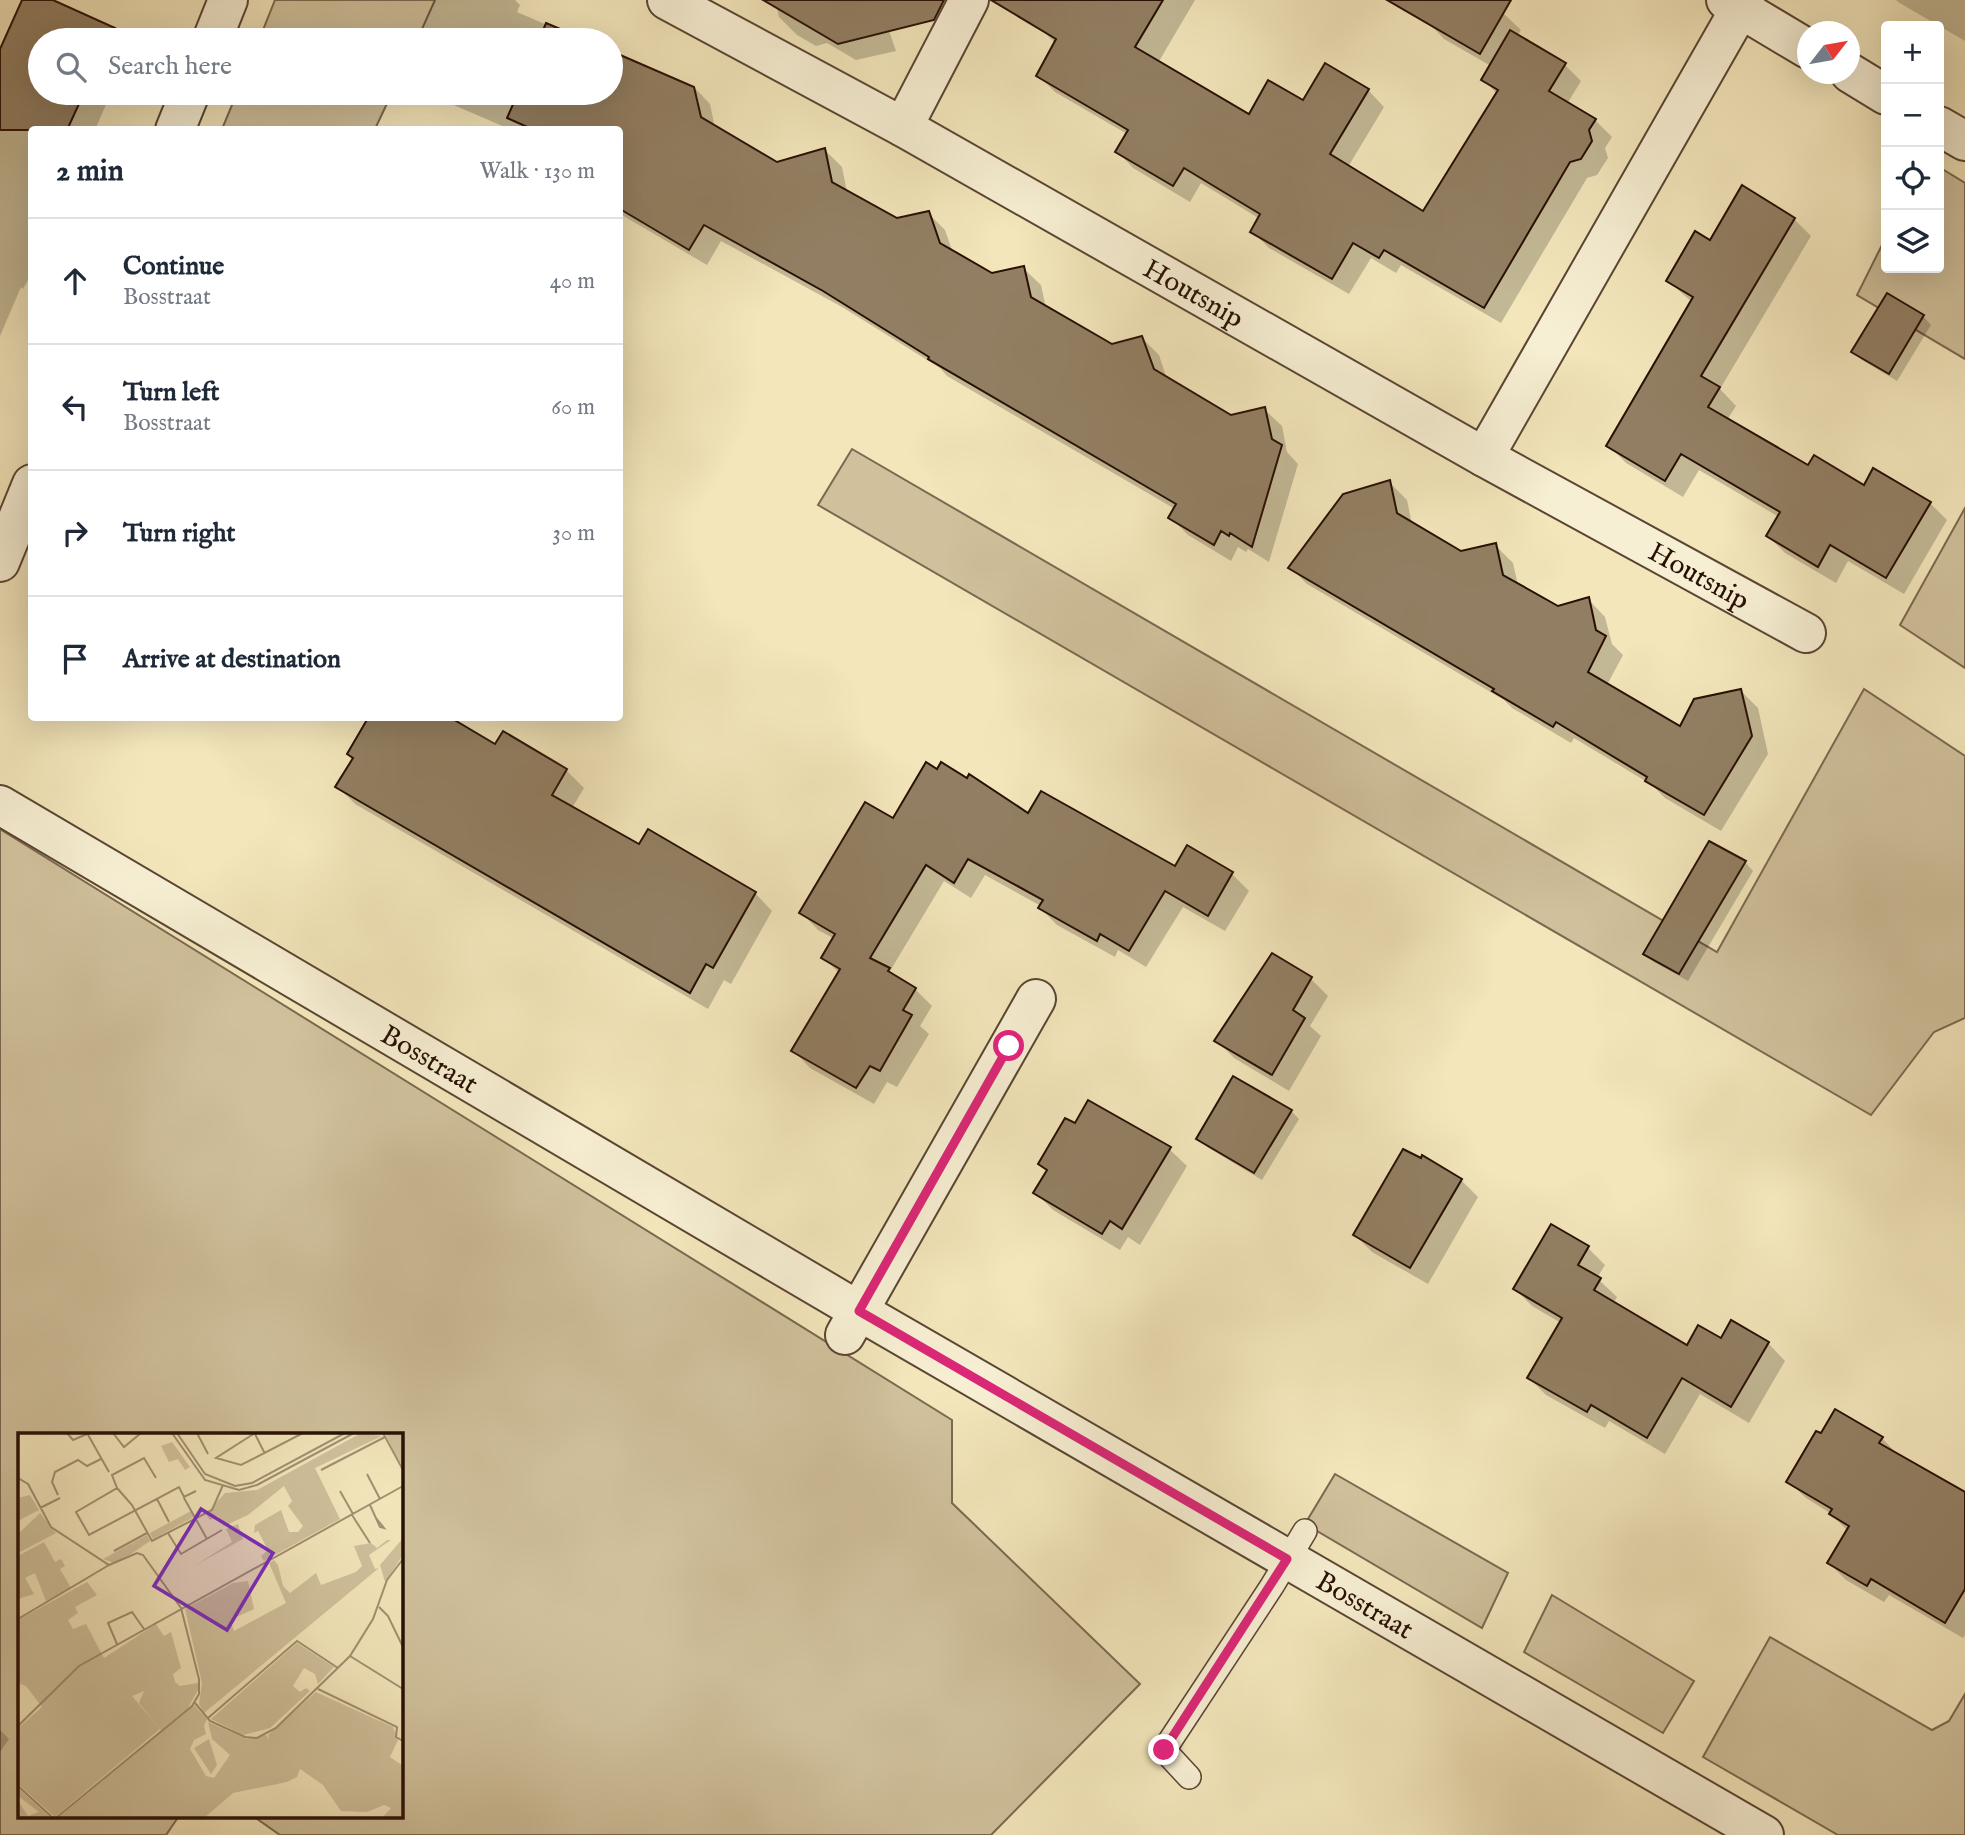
<!DOCTYPE html>
<meta charset="utf-8">
<style>
:root{--surface:#fff;--page:#f2f2f3;--text:#1f2937;--muted:#747a83;--line:#e0e1e3}
body{margin:0;font-family:"IM FELL English",serif;background:var(--page);color:var(--text)}
.controls{position:absolute;right:21px;top:21px;display:grid;overflow:hidden;border-radius:7px;box-shadow:0 7px 28px #0002}
.controls button{width:63px;height:63px;display:grid;place-items:center;padding:0;border:0;border-bottom:2px solid var(--line);background:var(--surface);color:var(--text);font:35px sans-serif}
.compass{position:absolute;left:1797px;top:21px;width:63px;height:63px;border-radius:50%;background:var(--surface);box-shadow:0 7px 28px #0002;rotate:59deg}
.stop{position:absolute;width:21px;height:21px;margin:-16px;border:5px solid #db2777;border-radius:50%;background:#fff}
.stop.end{background:#db2777;border-color:#fff;box-shadow:0 2px 7px #0008}
.list{margin:0;padding:0;list-style:none}
h2{display:flex;justify-content:space-between;align-items:center;height:91px;margin:0;padding:0 28px;font-size:30px}
h2 small{font-size:23px;font-weight:400;color:var(--muted)}
.list li{display:grid;grid-template-columns:46px 1fr auto;gap:21px;align-items:center;box-sizing:border-box;height:126px;padding:0 28px;border-top:2px solid var(--line)}
.list b{display:block;font-size:26px;white-space:nowrap}
.list p{margin:0;font-size:23px;white-space:nowrap;color:var(--muted)}
.list em{font-size:23px;font-style:normal;color:var(--muted)}
.icon{flex:none;width:38px;height:38px;fill:none;stroke:currentColor;stroke-width:2;stroke-linecap:round;stroke-linejoin:round}
.map{position:relative;flex:none;width:1965px;height:1835px;overflow:hidden}
.search{position:absolute;background:var(--surface);box-shadow:0 7px 28px #0002;left:28px;top:28px;width:595px;height:77px;display:flex;align-items:center;gap:18px;box-sizing:border-box;padding:0 24px;border-radius:38px;color:var(--muted);font-size:26px}
.panel{position:absolute;background:var(--surface);box-shadow:0 7px 28px #0002;left:28px;top:126px;width:595px;height:595px;border-radius:7px}
.map>svg:first-child{display:block}
.green{fill:#d0c19c;stroke:#7c6850;stroke-width:2}
.shadow{fill:#0003}
.building{fill:#927f63;stroke:#280f04;stroke-width:2}
.lines{fill:none;stroke-linecap:round;stroke-linejoin:round}
.lane-casing{stroke:#5b4532;stroke-width:26}
.street-casing{stroke:#5b4532;stroke-width:42}
.lane{stroke:#f7efd3;stroke-width:23}
.street{stroke:#f7efd3;stroke-width:38}
.route{stroke:#db2777;stroke-width:9}
.labels{text-anchor:middle;stroke-width:6;stroke-linejoin:round;paint-order:stroke}
.street-label{font-size:28px;fill:#280f04;stroke:#f7efd3}
.inset-road{fill:none;stroke:#a29072;stroke-width:2}
.view{fill:#7b2cbf;fill-opacity:0.15;stroke:#7b2cbf;stroke-width:3.5}
.inset-edge{fill:none;stroke:#280f04;stroke-width:3.5}
</style>
<div class="map">
<svg width="1965" height="1835" viewBox="0 0 1965 1835">
<rect width="100%" height="100%" fill="#f3e6bb"/>
<filter id="stains"><feTurbulence type="fractalNoise" baseFrequency=".00286" numOctaves="4"/><feColorMatrix values="0 0 0 0 .2 0 0 0 0 .09 0 0 0 0 .02 0 0 0 .5 -.17"/></filter>
<radialGradient id="worn" r=".72"><stop offset=".6" stop-color="#630" stop-opacity="0"/><stop offset="1" stop-color="#630" stop-opacity=".3"/></radialGradient>
<!-- green -->
<g class="green">
<polygon points="275,0 435,0 417,40 259,40"/>
<polygon points="237,93 392,93 375,129 222,129"/>
<polygon points="1939,167 1965,183 1965,359 1857,295 1886,237 1886,268 1939,268"/>
<polygon points="852,449 1717,952 1864,689 1965,756 1965,1018 1934,1032 1871,1115 818,505"/>
<polygon points="1965,508 1965,668 1900,625"/>
<polygon points="0,829 952,1420 952,1503 1140,1684 991,1835 280,1835 253,1816 401,1816 401,1434 19,1434 19,1816 179,1816 166,1835 0,1835"/>
<polygon points="1335,1474 1508,1573 1482,1628 1305,1524"/>
<polygon points="1552,1595 1694,1681 1663,1733 1524,1652"/>
<polygon points="1770,1637 1932,1730 1949,1721 1965,1694 1965,1835 1838,1835 1703,1757"/>
</g>
<!-- shadow -->
<g class="shadow">
<polygon points="24,0 49,0 115,30 125,40 40,40 40,93 111,93 95,130 32,130 32,273 23,289 21,287 0,336 0,54"/>
<polygon points="434,0 515,0 520,5 517,12 582,40 417,40"/>
<polygon points="775,0 905,0 888,28 896,51 856,60 827,43 816,46 797,35 779,17"/>
<polygon points="1055,0 1195,0 1158,63 1249,117 1303,102 1368,90 1384,107 1348,167 1423,213 1497,94 1483,79 1491,66 1444,39 1427,21 1439,0 1481,0 1503,13 1521,30 1517,36 1564,64 1581,81 1567,104 1595,120 1612,137 1605,148 1608,158 1597,175 1587,178 1501,323 1401,265 1396,273 1371,258 1349,294 1269,248 1252,231 1260,219 1201,183 1190,202 1133,168 1117,151 1127,134 1055,92 1039,76 1055,43 1039,27"/>
<polygon points="1896,0 1965,0 1965,41 1898,2"/>
<polygon points="611,57 621,67 660,96 693,86 710,104 715,128 777,164 825,150 842,167 847,192 897,220 928,213 945,230 953,253 992,274 1023,268 1041,285 1046,308 1112,346 1142,338 1159,355 1167,379 1231,417 1264,409 1282,426 1287,452 1298,464 1269,562 1248,549 1246,552 1238,547 1231,561 1188,535 1171,518 1175,509 947,376 940,368 842,307 721,241 707,265 620,214 620,130 512,130 442,100 434,93 611,93"/>
<polygon points="1794,219 1811,236 1720,389 1736,406 1727,420 1808,468 1864,487 1930,503 1947,520 1904,594 1848,561 1836,583 1785,553 1768,536 1779,517 1699,470 1683,497 1626,463 1609,446 1692,302 1668,281 1711,242"/>
<polygon points="1923,316 1931,325 1897,381 1862,360 1854,352"/>
<polygon points="1389,482 1407,500 1412,524 1461,553 1495,545 1513,563 1518,585 1558,608 1588,599 1605,617 1612,644 1623,655 1607,685 1680,729 1741,691 1758,708 1768,754 1721,831 1665,798 1652,785 1574,738 1571,743 1512,708 1504,700 1307,584 1290,567"/>
<polygon points="370,718 410,718 434,732 443,718 447,718 496,746 504,733 566,770 584,788 572,808 640,846 755,893 772,911 731,984 724,980 708,1009 355,804 338,787 354,759 349,754"/>
<polygon points="1028,815 1176,868 1232,874 1249,891 1225,931 1183,907 1146,967 1118,950 1115,957 1057,925 1040,908 1041,906 985,875 971,898 944,881 890,971 898,979 915,989 932,1006 920,1026 929,1034 897,1087 887,1082 874,1104 810,1068 793,1050 839,973 824,958 835,939 818,930 801,912 894,820"/>
<polygon points="1745,862 1753,871 1688,981 1654,962 1645,953"/>
<polygon points="1273,955 1311,979 1328,996 1310,1026 1321,1036 1289,1091 1234,1058 1217,1041"/>
<polygon points="1291,1111 1299,1119 1262,1180 1207,1147 1199,1138"/>
<polygon points="1076,1125 1169,1149 1187,1166 1140,1245 1128,1237 1120,1250 1053,1210 1036,1193 1048,1172 1040,1164"/>
<polygon points="1461,1180 1478,1197 1428,1284 1372,1252 1355,1235"/>
<polygon points="1552,1227 1588,1248 1605,1265 1597,1278 1617,1297 1613,1304 1687,1347 1721,1340 1768,1343 1785,1361 1749,1423 1700,1394 1665,1454 1609,1421 1605,1428 1546,1395 1529,1378 1561,1323 1532,1306 1515,1289"/>
<polygon points="1882,1438 1899,1456 1965,1495 1965,1635 1963,1638 1889,1595 1884,1602 1846,1580 1829,1563 1848,1531 1830,1513 1806,1498 1788,1481"/>
<polygon points="0,1730 9,1739 0,1752"/>
</g>
<!-- building -->
<g class="building">
<polygon points="22,0 53,0 115,28 109,40 40,40 40,93 84,93 67,130 0,130 0,49"/>
<polygon points="763,0 944,0 934,20 838,44"/>
<polygon points="991,0 1163,0 1135,47 1249,114 1268,80 1303,100 1325,63 1369,89 1330,154 1423,211 1498,90 1481,80 1510,30 1566,63 1549,91 1596,119 1589,130 1592,141 1581,159 1570,162 1484,308 1384,250 1379,258 1353,243 1332,279 1250,232 1260,214 1184,168 1173,186 1115,152 1128,130 1036,76 1056,39"/>
<polygon points="1387,0 1511,0 1480,54"/>
<polygon points="546,23 586,40 539,40"/>
<polygon points="611,51 694,87 701,117 777,162 825,148 832,182 897,218 929,211 940,243 992,273 1024,266 1031,297 1112,344 1142,336 1154,369 1231,415 1265,407 1272,439 1282,445 1252,547 1230,533 1229,536 1221,531 1214,545 1168,518 1176,504 928,359 929,357 823,291 704,225 689,250 620,209 620,130 534,130 507,118 518,93 611,93"/>
<polygon points="1742,185 1795,218 1701,376 1720,387 1708,407 1808,465 1814,455 1864,485 1873,468 1931,502 1886,578 1830,545 1818,567 1766,536 1780,512 1681,454 1665,481 1606,446 1693,297 1666,281 1695,231 1710,240"/>
<polygon points="1887,293 1924,315 1889,374 1851,352"/>
<polygon points="1390,480 1397,513 1461,551 1496,543 1503,575 1558,606 1589,597 1596,630 1606,636 1588,672 1680,726 1694,699 1741,689 1752,736 1704,815 1645,781 1647,777 1556,722 1553,727 1492,691 1494,689 1288,568 1343,494"/>
<polygon points="368,718 451,718 495,744 503,731 567,769 552,795 639,844 648,829 756,892 713,968 706,964 690,993 335,787 353,758 347,754"/>
<polygon points="926,762 937,769 941,762 967,778 969,774 1028,813 1041,791 1175,866 1187,845 1233,872 1208,916 1165,891 1129,951 1100,934 1097,941 1038,908 1043,900 968,859 954,883 926,865 870,958 890,968 888,971 916,988 903,1010 912,1015 880,1071 870,1066 856,1088 791,1051 840,969 821,958 835,934 799,913 865,802 893,818"/>
<polygon points="1709,841 1746,861 1679,974 1643,954"/>
<polygon points="1272,953 1312,977 1293,1010 1305,1018 1272,1075 1214,1041"/>
<polygon points="1233,1076 1292,1110 1254,1173 1196,1139"/>
<polygon points="1088,1100 1171,1147 1122,1229 1110,1221 1102,1234 1033,1193 1047,1170 1038,1164 1065,1118 1075,1123"/>
<polygon points="1403,1149 1421,1158 1422,1155 1462,1179 1410,1268 1353,1235"/>
<polygon points="1551,1224 1589,1246 1578,1265 1601,1278 1594,1290 1687,1345 1698,1325 1721,1338 1731,1320 1769,1342 1731,1407 1682,1378 1647,1438 1591,1405 1587,1412 1527,1378 1562,1318 1513,1289"/>
<polygon points="1835,1409 1883,1437 1879,1443 1965,1492 1965,1589 1945,1623 1871,1579 1867,1586 1827,1563 1849,1526 1829,1514 1832,1509 1786,1482 1816,1431 1821,1433"/>
</g>
<g class="lines">
<defs>
<polyline id="lane" points="1189,1777 1164,1750 1272,1586 1305,1531"/>
<g id="street">
<polyline points="667,0 903,127"/>
<path id="s1" d="M 969,0 L 903,127 L 1484,457 L 1806,633"/>
<polyline points="1726,0 1808,49"/>
<polyline points="212,40 228,0"/>
<polyline points="1850,73 1886,95"/>
<polyline points="1939,126 1965,141"/>
<polyline points="175,130 190,93"/>
<polyline points="1484,457 1745,0"/>
<polyline points="0,562 32,484"/>
<path id="s2" d="M 0,805 L 859,1311 L 1764,1835"/>
<polyline points="845,1335 1036,999"/>
</g>
</defs>
<!-- lane casing -->
<use href="#lane" class="lane-casing"/>
<!-- street casing -->
<use href="#street" class="street-casing"/>
<!-- lane -->
<use href="#lane" class="lane"/>
<!-- street -->
<use href="#street" class="street"/>
</g>
<g class="lines">
<!-- route -->
<polyline class="route" points="1009,1046 859,1311 1287,1559 1164,1750"/>
</g>
<g class="labels">
<!-- street labels -->
<g class="street-label">
<text dy="10" stroke="none"><textPath href="#s1" startOffset="478">Houtsnip</textPath></text>
<text dy="10" stroke="none"><textPath href="#s1" startOffset="1057">Houtsnip</textPath></text>
<text dy="10" stroke="none"><textPath href="#s2" startOffset="499">Bosstraat</textPath></text>
<text dy="10" stroke="none"><textPath href="#s2" startOffset="1582">Bosstraat</textPath></text>
</g>
</g>
<!-- overview -->
<g transform="translate(18 1433)">
<rect width="385" height="385" fill="#f3e6bb"/>
<path d="M 343,0 L 364,3 L 297,35 L 322,86 L 246,128 L 243,123 L 250,117 L 240,98 L 236,100 L 237,92 L 263,77 L 271,99 L 280,99 L 285,93 L 270,73 L 274,68 L 266,53 L 230,82 L 206,93 L 200,83 L 192,87 L 188,81 L 207,60 L 239,57 ZM 367,0 L 385,0 L 385,34 L 377,21 ZM 154,9 L 157,13 L 172,34 L 167,37 L 160,26 L 151,29 L 143,13 ZM 12,62 L 21,77 L 0,88 L 0,65 ZM 173,78 L 176,84 L 135,106 L 132,100 ZM 22,80 L 38,100 L 0,120 L 0,101 ZM 220,91 L 225,106 L 176,133 L 214,109 L 208,96 ZM 129,102 L 132,108 L 113,121 L 96,130 L 85,126 ZM 385,105 L 385,122 L 367,149 L 362,132 ZM 369,107 L 373,107 L 351,122 L 357,136 L 361,135 L 186,280 L 181,271 L 184,250 L 167,176 L 215,150 L 230,148 L 236,176 L 212,187 L 216,198 L 268,170 L 251,130 L 256,127 L 260,132 L 265,153 L 272,160 L 298,140 L 303,152 L 338,139 L 344,133 L 336,113 L 353,110 L 359,115 ZM 26,109 L 37,129 L 43,126 L 47,133 L 42,136 L 53,155 L 28,168 L 17,140 L 7,145 L 16,161 L 0,166 L 0,123 ZM 69,149 L 79,162 L 57,174 L 60,180 L 50,187 L 55,196 L 68,191 L 86,225 L 138,191 L 146,203 L 153,199 L 163,235 L 155,241 L 157,249 L 162,253 L 180,250 L 180,257 L 170,275 L 143,297 L 121,270 L 126,258 L 114,263 L 142,296 L 37,384 L 0,351 L 0,295 L 24,274 L 8,253 L 0,250 L 0,187 ZM 279,210 L 316,234 L 300,251 L 297,241 L 286,235 L 275,253 L 282,259 L 288,255 L 292,258 L 252,295 L 225,302 L 193,286 ZM 298,259 L 375,294 L 380,307 L 372,324 L 385,333 L 385,385 L 364,385 L 373,375 L 366,372 L 349,379 L 323,378 L 305,352 L 282,336 L 279,344 L 269,349 L 215,360 L 186,385 L 40,385 L 176,272 L 189,286 L 186,293 L 188,301 L 176,307 L 172,316 L 188,343 L 196,345 L 212,322 L 194,306 L 190,289 L 229,306 L 248,302 L 251,307 L 250,302 ZM 191,306 L 199,332 L 193,341 L 176,315 ZM 0,355 L 33,385 L 0,385 L 0,368 L 10,383 L 21,379 L 0,363 Z" fill="#d0c19c"/>
<path class="inset-road" d="M 49,0 L 55,7 L 69,1M 69,0 L 91,39M 95,0 L 106,14 L 123,0M 154,0 L 187,47 L 221,57 L 239,52 L 336,0M 159,0 L 187,41 L 217,53 L 234,50 L 327,0M 179,0 L 190,21M 237,0 L 198,25 L 223,32 L 285,0M 365,0 L 385,37M 237,1 L 247,21M 303,37 L 367,4M 349,41 L 362,66M 0,45 L 10,51 L 33,94 L 91,132 L 119,120 L 125,122 L 163,175 L 181,246 L 181,261 L 174,273 L 38,385M 138,45 L 126,25 L 94,42 L 99,55 L 58,79 L 71,102 L 161,54 L 166,64 L 178,58M 99,55 L 114,72 L 134,108 L 194,77 L 205,52M 322,58 L 335,81M 40,62 L 34,49 L 37,39 L 60,27 L 69,33 L 83,26M 166,65 L 189,106M 139,66 L 151,89M 352,72 L 362,94 L 366,95 L 358,85M 22,75 L 42,65M 334,82 L 352,110M 150,100 L 163,121 L 204,97M 96,118 L 129,100M 361,174 L 370,183 L 385,214M 0,186 L 91,132M 99,211 L 90,190 L 114,179 L 126,196M 332,223 L 385,256M 300,256 L 379,294 L 378,304 L 385,308M 177,270 L 192,288 L 227,304 L 239,305 L 258,295 L 332,223 L 355,186 L 369,147 L 385,126M 190,285 L 279,208 L 320,235M 0,293 L 61,233 L 385,53M 0,353 L 35,385"/>
<path class="view" d="M 183,76 L 255,120 L 209,197 L 136,153 Z"/>
<rect width="385" height="385" class="inset-edge"/>
</g>
<rect width="100%" height="100%" filter="url(#stains)"/>
<rect width="100%" height="100%" fill="url(#worn)"/>
</svg>
<div class="controls">
<button>+</button>
<button>−</button>
<button><svg class="icon" aria-label="locate" viewBox="0 0 24 24"><circle cx="12" cy="12" r="6"/><path d="M12 2v4M12 18v4M2 12h4M18 12h4"/></svg></button>
<button><svg class="icon" aria-label="layers" viewBox="0 0 24 24"><path d="M12 4l9 5-9 5-9-5zM3 14l9 5 9-5"/></svg></button>
</div>
<svg class="compass" viewBox="-18 -18 36 36"><path d="M0-13l5 13h-10z" fill="#e53935"/><path d="M0 13l5-13h-10z" fill="#747a83"/></svg>
<div class="stop" style="left:1009px;top:1046px"></div>
<div class="stop end" style="left:1164px;top:1750px"></div>
<div class="search"><svg class="icon" aria-label="search" viewBox="0 0 24 24"><circle cx="10" cy="10" r="6"/><path d="M15 15l6 6"/></svg>Search here</div>
<section class="panel">
<h2>2 min<small>Walk · 130 m</small></h2>
<ul class="list">
<li><svg class="icon" aria-label="ahead" viewBox="0 0 24 24"><path d="M12 20V5M6 11l6-6 6 6"/></svg><div><b>Continue</b><p>Bosstraat</p></div><em>40 m</em></li>
<li><svg class="icon" aria-label="left" viewBox="0 0 24 24"><path d="M17 20v-9H6M10 6l-5 5 5 5"/></svg><div><b>Turn left</b><p>Bosstraat</p></div><em>60 m</em></li>
<li><svg class="icon" aria-label="right" viewBox="0 0 24 24"><path d="M7 20v-9h11M14 6l5 5-5 5"/></svg><div><b>Turn right</b></div><em>30 m</em></li>
<li><svg class="icon" aria-label="arrive" viewBox="0 0 24 24"><path d="M6 21V4h12l-3 4 3 4H6"/></svg><div><b>Arrive at destination</b></div></li>
</ul>
</section>
</div>
